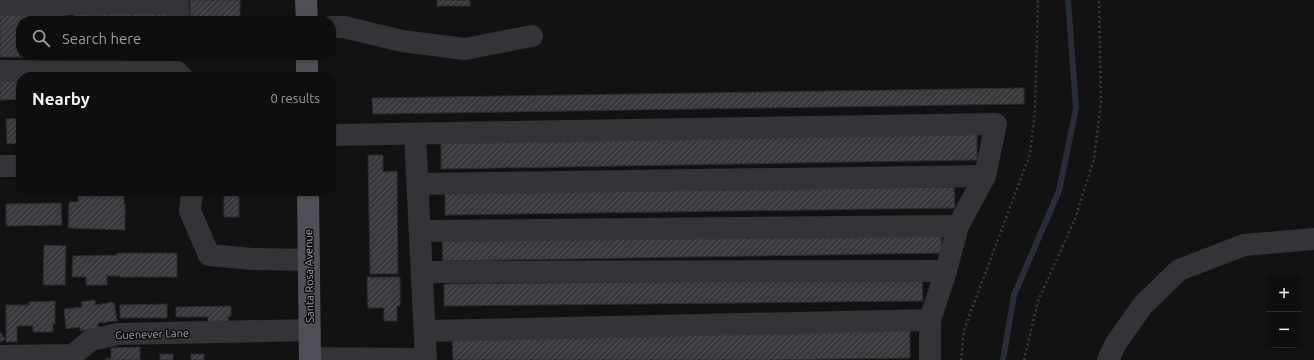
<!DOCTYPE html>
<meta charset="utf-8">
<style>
:root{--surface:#0e0e0e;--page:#171717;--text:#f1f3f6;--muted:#9b9c9e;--line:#2e2e2e}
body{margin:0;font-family:Ubuntu,sans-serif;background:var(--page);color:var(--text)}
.controls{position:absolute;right:12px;bottom:12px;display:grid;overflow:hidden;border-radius:8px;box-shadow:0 1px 3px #0004}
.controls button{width:36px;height:36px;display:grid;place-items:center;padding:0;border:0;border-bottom:1px solid var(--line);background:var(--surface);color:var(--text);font:20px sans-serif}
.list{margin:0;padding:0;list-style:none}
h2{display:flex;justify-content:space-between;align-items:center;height:52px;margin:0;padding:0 16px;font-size:17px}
h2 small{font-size:13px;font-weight:400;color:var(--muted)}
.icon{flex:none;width:22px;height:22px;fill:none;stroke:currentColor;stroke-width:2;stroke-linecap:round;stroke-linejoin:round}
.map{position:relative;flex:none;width:1314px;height:360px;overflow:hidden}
.search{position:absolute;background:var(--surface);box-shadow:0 1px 3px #0004;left:16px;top:16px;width:320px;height:44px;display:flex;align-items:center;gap:10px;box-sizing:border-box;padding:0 14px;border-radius:16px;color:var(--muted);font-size:15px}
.panel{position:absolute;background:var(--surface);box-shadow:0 1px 3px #0004;left:16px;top:72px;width:320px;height:124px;border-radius:16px}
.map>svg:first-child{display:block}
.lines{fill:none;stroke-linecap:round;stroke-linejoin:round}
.stream{stroke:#282d37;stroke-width:6}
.building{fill:url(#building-hatch);stroke:#2d2c2f}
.path{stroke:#39393f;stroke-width:2.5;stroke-dasharray:2 3;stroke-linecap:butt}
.minor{stroke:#333338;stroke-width:22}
.major{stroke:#4f4f57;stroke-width:22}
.labels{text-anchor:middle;stroke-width:3;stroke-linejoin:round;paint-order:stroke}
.street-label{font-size:11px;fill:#a3a5b4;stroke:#0d0d0e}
</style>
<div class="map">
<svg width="1314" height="360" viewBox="0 0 1314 360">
<defs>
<pattern id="building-hatch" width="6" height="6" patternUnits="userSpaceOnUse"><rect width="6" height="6" fill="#39393e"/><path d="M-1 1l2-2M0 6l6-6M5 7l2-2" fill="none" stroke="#525358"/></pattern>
</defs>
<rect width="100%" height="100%" fill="#121213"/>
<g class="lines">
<!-- stream -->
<polyline class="stream" points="1003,360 1014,295 1059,191 1076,108 1068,0"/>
</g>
<!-- building -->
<g class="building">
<rect x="190" y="0" width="50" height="21"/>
<rect x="437" y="0" width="33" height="6"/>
<polygon points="168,12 168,21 74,21 74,14"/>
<polygon points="0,14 65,14 65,21 21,21 21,55 65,55 65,57 0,57"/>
<polygon points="74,55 168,55 74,57"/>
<polygon points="190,55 240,55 241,56 190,57"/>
<polygon points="0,81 21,81 21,99 0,100"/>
<polygon points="1024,88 1024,104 373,114 372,98"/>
<polygon points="21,118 21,143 7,144 6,119"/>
<polygon points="977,132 977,160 441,169 441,140"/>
<polygon points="368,155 383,155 383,172 397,171 398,274 370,274"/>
<polygon points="954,187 955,208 445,215 445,193"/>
<polygon points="78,191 124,191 124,204 125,204 125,230 68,228 69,202 78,202"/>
<rect x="224" y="191" width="15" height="26"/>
<polygon points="61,203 62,225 6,226 6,204"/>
<polygon points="941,231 942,253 443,261 442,239"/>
<polygon points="44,245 66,246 65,285 43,285"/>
<polygon points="117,253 177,253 177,277 120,277 120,276 107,276 107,285 86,285 86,277 72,277 73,256 117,255"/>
<polygon points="367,277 400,277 400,306 397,306 397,321 384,321 384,308 368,308"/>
<polygon points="922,279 923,301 444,306 444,284"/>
<polygon points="95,300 95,305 114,302 117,321 98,323 99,328 80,331 80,327 66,329 64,309 82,307 81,302"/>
<polygon points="55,301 55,325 53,323 53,332 33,332 33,326 17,326 17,342 6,342 6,305 29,305 29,302"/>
<polygon points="167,304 167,318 120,318 120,305"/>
<polygon points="231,306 231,316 228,317 228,323 208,323 208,317 176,317 176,307"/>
<polygon points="910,330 910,358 764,360 453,360 452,336"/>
<polygon points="0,332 5,339 0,342"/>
<polygon points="140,347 140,360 105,360 105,359 111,358 111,348"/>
<rect x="160" y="354" width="13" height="6"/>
<rect x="191" y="354" width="13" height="6"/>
</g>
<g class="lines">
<!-- path -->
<g class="path">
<polyline points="961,360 964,330 1030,154 1035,112 1038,0"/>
<polyline points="1024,360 1038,301 1075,219 1094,159 1101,103 1099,0"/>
</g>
<!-- minor -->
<g class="minor">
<polyline points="0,5 178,3 178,21"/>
<polyline points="331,27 344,27 402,41 465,49 532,36"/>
<polyline points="0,71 177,72 182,77"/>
<polyline points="415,134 426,360"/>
<polyline points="331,135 996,124 985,176 958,226 946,271 930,320 930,360"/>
<polyline points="0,166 21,166"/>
<polyline points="418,184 985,176"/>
<polyline points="192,191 190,211 209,255 253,259 309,260"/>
<polyline points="420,231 958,226"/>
<polyline points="422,272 946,271"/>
<polyline points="425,331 930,320"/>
<polyline points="0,356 73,355 91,340 118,334 310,330"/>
<polyline points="310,358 426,359"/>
<polyline points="1108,360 1116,343 1143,305 1179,270 1244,245 1314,239"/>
</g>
<!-- major -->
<g class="major">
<polyline points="306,0 307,21"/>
<polyline points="307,55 307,77"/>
<polyline points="308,191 310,360"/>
</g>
</g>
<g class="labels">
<!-- street labels -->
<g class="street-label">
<text transform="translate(309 276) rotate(-91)" y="4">Santa Rosa Avenue</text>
<text transform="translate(152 334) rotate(-2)" y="4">Guenever Lane</text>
</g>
</g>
</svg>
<div class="controls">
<button>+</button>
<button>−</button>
</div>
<div class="search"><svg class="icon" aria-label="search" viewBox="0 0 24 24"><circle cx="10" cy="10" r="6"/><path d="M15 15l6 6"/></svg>Search here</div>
<section class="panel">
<h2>Nearby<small>0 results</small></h2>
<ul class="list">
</ul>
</section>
</div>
